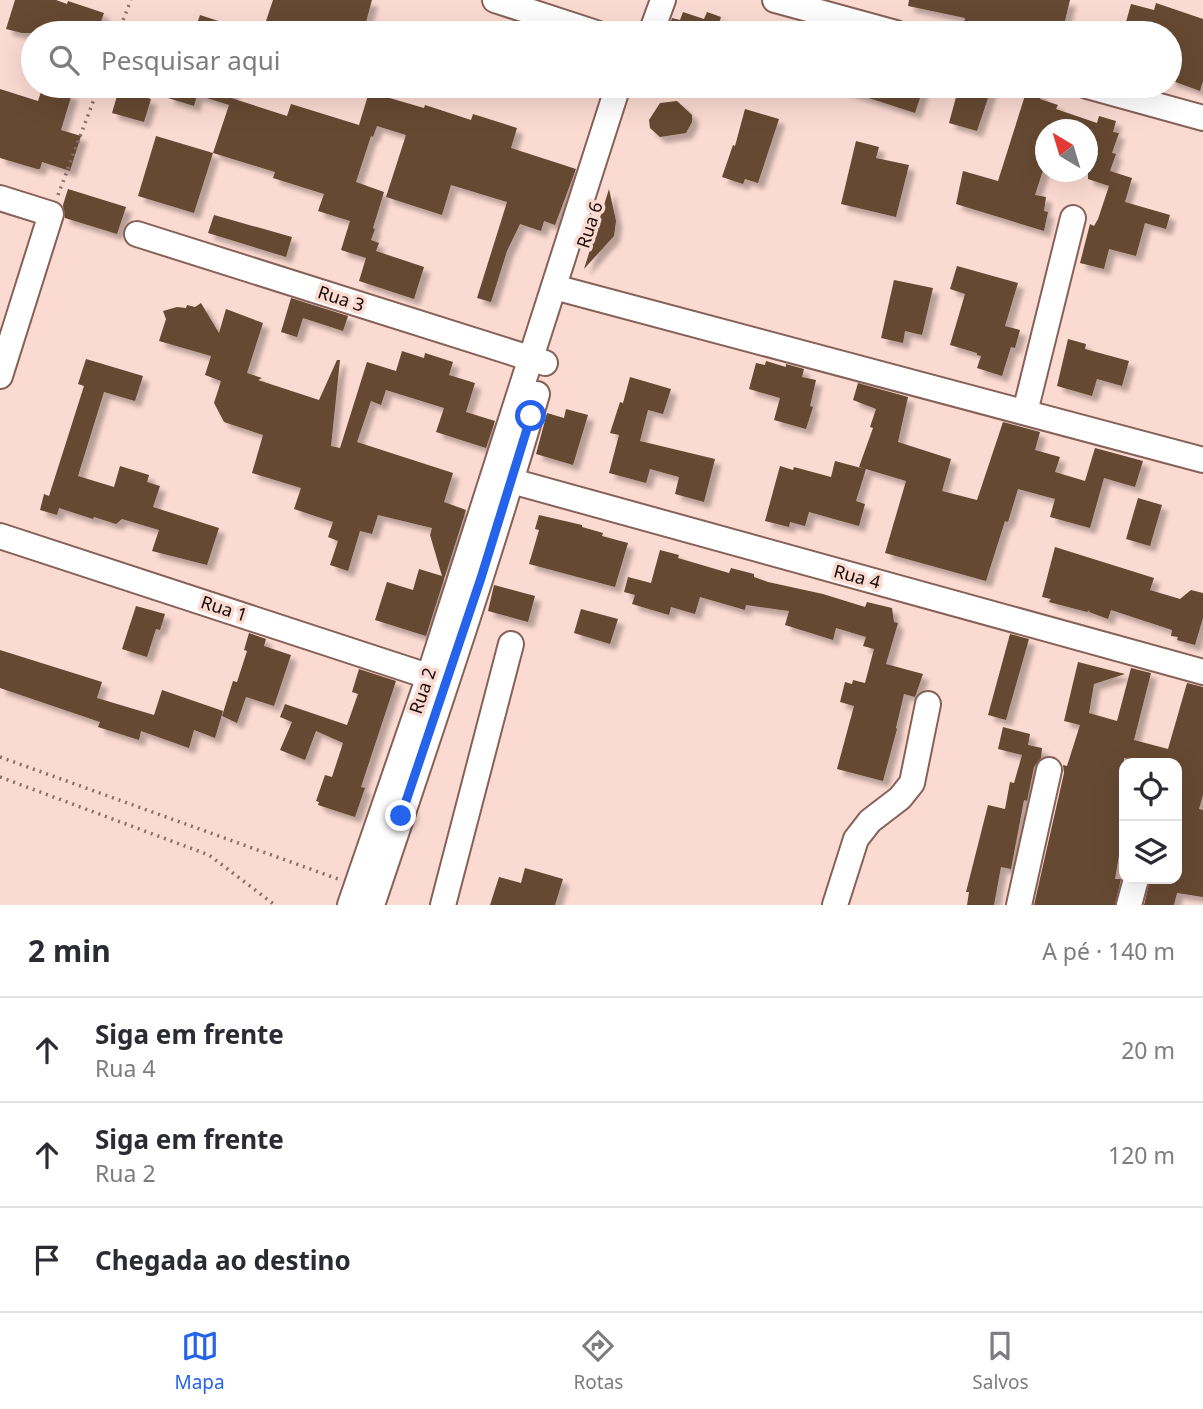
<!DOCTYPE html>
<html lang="pt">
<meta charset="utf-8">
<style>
:root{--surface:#fff;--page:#f7f7f7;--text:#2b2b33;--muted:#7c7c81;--line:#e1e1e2;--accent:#2563eb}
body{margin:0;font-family:"Noto Sans",sans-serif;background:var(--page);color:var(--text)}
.controls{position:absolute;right:21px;bottom:21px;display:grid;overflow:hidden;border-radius:14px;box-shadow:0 7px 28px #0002}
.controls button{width:63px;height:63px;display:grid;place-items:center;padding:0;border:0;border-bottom:2px solid var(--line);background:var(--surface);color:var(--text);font:35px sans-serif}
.compass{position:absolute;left:1035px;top:119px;width:63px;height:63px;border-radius:50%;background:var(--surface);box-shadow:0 7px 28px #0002;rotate:322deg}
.stop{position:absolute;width:21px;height:21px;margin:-16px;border:5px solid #2563eb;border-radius:50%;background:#fff}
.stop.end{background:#2563eb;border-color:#fff;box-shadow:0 2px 7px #0008}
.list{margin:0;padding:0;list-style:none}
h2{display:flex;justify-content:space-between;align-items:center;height:91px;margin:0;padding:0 28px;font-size:30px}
h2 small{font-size:23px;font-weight:400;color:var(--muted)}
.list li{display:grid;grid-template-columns:46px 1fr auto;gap:21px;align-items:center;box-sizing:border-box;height:105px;padding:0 28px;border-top:2px solid var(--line)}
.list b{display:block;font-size:26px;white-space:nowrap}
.list p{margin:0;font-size:23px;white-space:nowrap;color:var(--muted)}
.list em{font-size:23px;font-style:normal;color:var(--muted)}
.icon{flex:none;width:38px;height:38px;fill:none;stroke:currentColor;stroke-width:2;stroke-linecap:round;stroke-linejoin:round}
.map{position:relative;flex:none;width:1203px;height:905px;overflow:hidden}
.search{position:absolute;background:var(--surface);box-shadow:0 7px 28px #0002;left:21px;right:21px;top:21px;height:77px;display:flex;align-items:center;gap:18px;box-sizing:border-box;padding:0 24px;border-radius:38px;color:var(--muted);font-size:26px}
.sheet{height:406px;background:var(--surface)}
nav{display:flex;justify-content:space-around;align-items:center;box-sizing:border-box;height:98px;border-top:2px solid var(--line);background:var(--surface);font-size:19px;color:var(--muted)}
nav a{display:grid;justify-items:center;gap:4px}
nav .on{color:var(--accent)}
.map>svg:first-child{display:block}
.building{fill:#664832;filter:url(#shadow)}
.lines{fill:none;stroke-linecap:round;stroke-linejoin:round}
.minor-casing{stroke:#856158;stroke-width:28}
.path{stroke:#86706a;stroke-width:3.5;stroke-dasharray:2 5;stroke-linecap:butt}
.minor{stroke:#fff;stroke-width:24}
.route{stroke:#2563eb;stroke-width:9}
.labels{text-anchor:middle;stroke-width:7;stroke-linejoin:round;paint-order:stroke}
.street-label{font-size:18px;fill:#180b08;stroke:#fbdad1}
</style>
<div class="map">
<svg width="1203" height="905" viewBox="0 0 1203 905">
<defs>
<filter id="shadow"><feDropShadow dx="6" dy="6" stdDeviation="2" flood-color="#0004"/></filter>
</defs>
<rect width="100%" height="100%" fill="#fbdad1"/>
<!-- building -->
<g class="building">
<polygon points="15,0 56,0 67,4 68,1 104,13 98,30 89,27 87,33 22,33 6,29"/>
<polygon points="273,0 372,0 363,33 338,33 315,27 313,33 288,25 284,30 265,24"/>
<polygon points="909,0 1070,0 1062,33 986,33 987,30 964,23 965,18 908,6"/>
<polygon points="1156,3 1203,19 1203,81 1200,91 1170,80 1170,33 1123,33 1131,4 1154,10"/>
<polygon points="683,12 704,19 707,12 721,17 719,23 739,29 738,33 667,33 672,18 680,20"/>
<polygon points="200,15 246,30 245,33 194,33"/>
<polygon points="43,86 72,94 61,130 81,136 70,171 42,162 40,169 37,169 0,158 0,89 38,101"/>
<polygon points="172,86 235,86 231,98 287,116 291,104 359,125 369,92 424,108 425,105 471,120 473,114 517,128 511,148 576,169 555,225 544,221 541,231 520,224 507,251 491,302 477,298 507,202 451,185 442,215 386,197 406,135 377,126 373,137 371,136 356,182 384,192 373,228 375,229 371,240 379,243 376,251 424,267 414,299 359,281 366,258 341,250 350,221 318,211 324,194 273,178 275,172 213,153 229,105 197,95 194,106 168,98"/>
<polygon points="842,86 924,86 915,113 841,89"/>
<polygon points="959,86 992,86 977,131 949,123"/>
<polygon points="119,89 151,99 144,122 112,113"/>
<polygon points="1027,89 1042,94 1040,99 1058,105 1056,109 1097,123 1099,116 1116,121 1113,132 1119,133 1112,153 1116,154 1110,171 1132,178 1125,202 1170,215 1166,229 1145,223 1136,256 1109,249 1104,269 1080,263 1090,224 1094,226 1098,219 1109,186 1088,179 1088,130 1046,130 1046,161 1035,195 1046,197 1044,211 1048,212 1044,231 956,204 963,171 998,181"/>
<polygon points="677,101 692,115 692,122 686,133 660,137 650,128 649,120 660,103"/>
<polygon points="745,109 779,119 758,183 745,179 743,184 722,177 733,145 735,146"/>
<polygon points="156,136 213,153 194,213 138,196"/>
<polygon points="856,141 879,147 876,158 909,165 896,217 841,204"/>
<polygon points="68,189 126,207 117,234 65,218 63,205"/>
<polygon points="609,189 616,221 614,236 584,269"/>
<polygon points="214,215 292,237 286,257 208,233"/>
<polygon points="957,266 1018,283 1005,326 1020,330 1015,348 1011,347 1002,376 977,368 981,356 977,355 977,353 950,345 965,294 950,289"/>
<polygon points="894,280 933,288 922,335 905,331 903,343 881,338"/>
<polygon points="291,298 348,316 343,331 303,318 297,337 281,332"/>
<polygon points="201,303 219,333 226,309 263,323 247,373 262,378 258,380 319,400 337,360 340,360 331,446 340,448 367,362 396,371 402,351 424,358 425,353 453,362 449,375 475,383 466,412 495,421 486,448 436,432 444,408 386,390 381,405 371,401 357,442 453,473 444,502 466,510 426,636 375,620 387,582 413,590 419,569 442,576 430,535 432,528 378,515 372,534 360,531 348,571 330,565 338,541 328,537 333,522 294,509 301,488 252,473 263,435 224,422 214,403 221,381 205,375 211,356 159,341 166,319 163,311 177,307 186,308 187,305 195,307"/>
<polygon points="1068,339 1086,344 1085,349 1129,361 1122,386 1097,379 1092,396 1057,386"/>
<polygon points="86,359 143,376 135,401 104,392 78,476 114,487 120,466 149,475 147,482 160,486 153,507 219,528 207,565 152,551 159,530 122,519 116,524 94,517 93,519 59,508 57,515 40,510 44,494 49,496 84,386 78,384"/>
<polygon points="766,361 786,367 786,364 804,369 802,377 816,380 810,406 813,407 806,429 774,420 780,398 749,389 756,363 765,365"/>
<polygon points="630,377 671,389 663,414 648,410 640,441 715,459 704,502 675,494 679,477 650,469 646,483 609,473 619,435 610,433 620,402 623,403"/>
<polygon points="858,383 908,397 898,442 951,459 942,491 977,500 1003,422 1040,432 1035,450 1060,457 1055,472 1085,481 1095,448 1143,461 1135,487 1104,478 1090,528 1050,517 1055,499 1018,489 1008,522 1005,521 986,581 885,553 906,481 866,469 856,501 865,504 859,526 809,512 805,526 790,522 789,527 765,521 780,466 793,470 794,467 831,477 835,461 865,469 859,467 873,428 870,427 876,409 853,400"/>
<polygon points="566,409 588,415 573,465 536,454 547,413 564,418"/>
<polygon points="1138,498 1162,505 1150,546 1126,539"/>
<polygon points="539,515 582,525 582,527 603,533 602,536 628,543 615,587 529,564 539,530 535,529"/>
<polygon points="1055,547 1154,578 1150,590 1180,599 1191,590 1203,593 1203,618 1195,645 1177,640 1178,637 1171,636 1172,630 1111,610 1108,619 1089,612 1090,610 1087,612 1049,602 1051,599 1042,597"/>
<polygon points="660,550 679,555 678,558 729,573 731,568 754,574 754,577 768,582 823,594 865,607 867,602 892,608 894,622 898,623 886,664 923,674 915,697 904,694 896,728 897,729 883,781 837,769 854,706 840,702 845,682 852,684 853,680 865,683 874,649 863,646 866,637 836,628 833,640 785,625 789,611 746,605 745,610 700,597 695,614 671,607 669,615 632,604 635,595 624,592 628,577 651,583"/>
<polygon points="494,585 535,596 528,622 488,611"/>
<polygon points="136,606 165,614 160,630 156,629 147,657 122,649"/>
<polygon points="581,609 618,619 610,644 574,633"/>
<polygon points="249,633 266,639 264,646 291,655 274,706 246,697 237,723 222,716 233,681 237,682 247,651 244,650"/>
<polygon points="1010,634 1029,639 1006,720 988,715"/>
<polygon points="0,650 102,682 97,698 154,715 162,690 223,711 215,738 194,730 189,748 141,731 139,740 98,727 100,722 0,688"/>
<polygon points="1078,662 1125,674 1094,684 1089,713 1117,721 1131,668 1151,673 1134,740 1168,749 1187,683 1203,687 1203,795 1199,809 1203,810 1203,897 1177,893 1174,905 1144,905 1150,879 1177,879 1177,763 1156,763 1124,758 1124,825 1115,879 1121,879 1115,905 1034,905 1064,773 1063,765 1067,766 1080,725 1064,721"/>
<polygon points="359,669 396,681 361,787 365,788 355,817 318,805 319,802 316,801 325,775 332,777 343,743 316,731 305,760 280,750 292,722 280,717 285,704 347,725 358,694 352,692"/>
<polygon points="1003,727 1030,734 1028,745 1042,748 1041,758 1034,767 1027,801 1024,800 1011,869 1001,867 994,905 967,905 969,892 966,892 988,805 1005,809 1010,782 1014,783 1022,755 998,749"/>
<polygon points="525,868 563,879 555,905 490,905 499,877 521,883"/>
</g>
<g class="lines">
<defs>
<g id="minor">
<polyline points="495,0 596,33"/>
<polyline points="775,0 896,33"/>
<polyline points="651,33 663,0"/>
<polyline points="1087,86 1203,118"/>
<polyline points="0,198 51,214 0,376"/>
<polyline points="137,234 545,363"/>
<polyline points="554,287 1203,460"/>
<polyline points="1025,412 1073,218"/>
<polyline points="497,477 1203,672"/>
<polyline points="0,536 443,681"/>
<polyline points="350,905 429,676 618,86"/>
<path d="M 372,905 C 429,735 487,566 537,394"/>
<polyline points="443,905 511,644"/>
<polyline points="835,905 856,839 870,821 900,798 912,783 928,704"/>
<polyline points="1019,905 1049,770"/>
<polyline points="1129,905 1136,879"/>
</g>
</defs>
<!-- minor casing -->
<use href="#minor" class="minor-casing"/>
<!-- path -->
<g class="path">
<polyline points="118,33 131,0"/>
<polyline points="58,195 99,86"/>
<polyline points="0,757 338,879"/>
<polyline points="0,777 209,855 275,905"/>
</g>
<!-- minor -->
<use href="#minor" class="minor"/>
</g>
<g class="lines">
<!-- route -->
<polyline class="route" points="401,816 481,578 531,416"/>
</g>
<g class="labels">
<!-- street labels -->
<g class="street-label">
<text transform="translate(590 225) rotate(-72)" y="6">Rua 6</text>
<text transform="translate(341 299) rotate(18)" y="6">Rua 3</text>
<text transform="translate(857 577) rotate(15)" y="6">Rua 4</text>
<text transform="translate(224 609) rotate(18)" y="6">Rua 1</text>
<text transform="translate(423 691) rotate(-71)" y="6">Rua 2</text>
</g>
</g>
</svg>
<div class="controls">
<button><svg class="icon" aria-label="locate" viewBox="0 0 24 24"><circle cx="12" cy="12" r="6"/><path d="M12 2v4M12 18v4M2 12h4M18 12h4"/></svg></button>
<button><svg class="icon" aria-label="layers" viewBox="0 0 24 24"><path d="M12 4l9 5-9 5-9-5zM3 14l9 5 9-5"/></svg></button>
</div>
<svg class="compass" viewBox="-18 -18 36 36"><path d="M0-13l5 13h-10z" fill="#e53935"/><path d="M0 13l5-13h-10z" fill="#7c7c81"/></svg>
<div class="stop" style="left:531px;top:416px"></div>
<div class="stop end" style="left:401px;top:816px"></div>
<div class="search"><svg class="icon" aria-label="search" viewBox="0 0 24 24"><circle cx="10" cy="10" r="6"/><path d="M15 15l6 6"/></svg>Pesquisar aqui</div>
</div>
<section class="sheet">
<h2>2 min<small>A pé · 140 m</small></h2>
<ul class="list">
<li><svg class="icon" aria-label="ahead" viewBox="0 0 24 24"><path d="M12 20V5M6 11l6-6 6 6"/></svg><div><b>Siga em frente</b><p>Rua 4</p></div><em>20 m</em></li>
<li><svg class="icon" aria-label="ahead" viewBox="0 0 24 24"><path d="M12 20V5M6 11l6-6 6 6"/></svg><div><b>Siga em frente</b><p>Rua 2</p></div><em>120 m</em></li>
<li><svg class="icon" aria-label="arrive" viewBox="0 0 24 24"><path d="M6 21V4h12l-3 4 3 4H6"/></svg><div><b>Chegada ao destino</b></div></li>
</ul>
</section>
<nav>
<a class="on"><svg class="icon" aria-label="map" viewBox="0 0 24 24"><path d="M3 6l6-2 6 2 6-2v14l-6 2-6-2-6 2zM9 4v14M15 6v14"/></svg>Mapa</a>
<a><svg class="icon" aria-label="directions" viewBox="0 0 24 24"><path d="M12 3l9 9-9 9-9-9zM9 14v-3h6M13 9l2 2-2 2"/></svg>Rotas</a>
<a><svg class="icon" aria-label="saved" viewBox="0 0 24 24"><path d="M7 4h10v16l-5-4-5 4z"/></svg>Salvos</a>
</nav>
